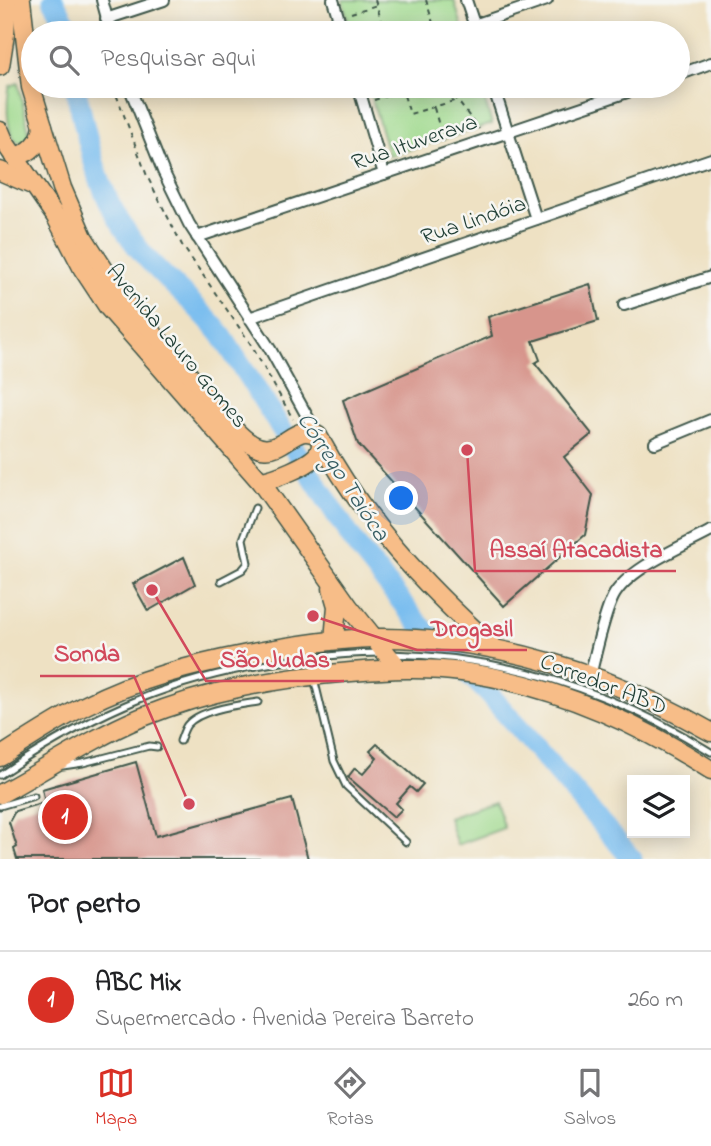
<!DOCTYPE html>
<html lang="pt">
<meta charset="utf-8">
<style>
:root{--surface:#fff;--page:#f6f6f6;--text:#202124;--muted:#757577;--line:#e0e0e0;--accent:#d93025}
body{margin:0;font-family:"Indie Flower",sans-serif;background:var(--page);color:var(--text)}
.controls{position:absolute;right:21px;bottom:21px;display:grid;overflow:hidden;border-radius:0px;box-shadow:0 4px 18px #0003}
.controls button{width:63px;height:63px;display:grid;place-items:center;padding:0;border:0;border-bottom:2px solid var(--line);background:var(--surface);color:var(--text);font:35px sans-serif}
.you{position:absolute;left:402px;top:499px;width:24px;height:24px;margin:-18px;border:5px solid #fff;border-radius:50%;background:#1a73e8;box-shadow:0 0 0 10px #1a73e833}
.badge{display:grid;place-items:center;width:46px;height:46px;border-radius:50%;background:var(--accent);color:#fff;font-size:23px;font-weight:700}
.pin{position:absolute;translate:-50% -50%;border:4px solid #fff;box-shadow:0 2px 7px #0006}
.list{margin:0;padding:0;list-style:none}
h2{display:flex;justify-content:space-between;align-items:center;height:91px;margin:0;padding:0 28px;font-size:30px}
h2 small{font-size:23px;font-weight:400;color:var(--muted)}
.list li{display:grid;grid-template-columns:46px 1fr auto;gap:21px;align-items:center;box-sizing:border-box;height:98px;padding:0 28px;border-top:2px solid var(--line)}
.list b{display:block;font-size:26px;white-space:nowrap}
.list p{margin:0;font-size:23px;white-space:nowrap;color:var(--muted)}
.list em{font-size:23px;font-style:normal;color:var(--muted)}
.icon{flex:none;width:38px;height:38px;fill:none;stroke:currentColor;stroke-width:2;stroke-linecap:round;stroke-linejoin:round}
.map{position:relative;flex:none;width:711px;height:859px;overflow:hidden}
.search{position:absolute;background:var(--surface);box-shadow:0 4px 18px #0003;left:21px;right:21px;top:21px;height:77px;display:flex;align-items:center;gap:18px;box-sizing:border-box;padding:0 24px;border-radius:38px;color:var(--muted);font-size:26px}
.sheet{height:189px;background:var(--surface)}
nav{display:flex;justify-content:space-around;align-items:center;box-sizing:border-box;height:98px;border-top:2px solid var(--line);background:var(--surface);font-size:19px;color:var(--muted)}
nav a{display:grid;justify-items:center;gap:4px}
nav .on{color:var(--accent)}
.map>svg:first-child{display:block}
.green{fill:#9fd98c;stroke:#5f8b60;stroke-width:2}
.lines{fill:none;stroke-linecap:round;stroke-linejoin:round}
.river{stroke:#79bdef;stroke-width:21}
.building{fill:#d7958c}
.service-casing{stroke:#3e5649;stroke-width:9}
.minor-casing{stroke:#3e5649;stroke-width:14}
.primary-casing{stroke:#3e5649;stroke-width:21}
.path{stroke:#3e5649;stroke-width:2;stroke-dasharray:5 5;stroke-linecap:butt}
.service{stroke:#fff;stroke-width:5}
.minor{stroke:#fff;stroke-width:10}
.primary{stroke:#f7bd88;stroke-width:18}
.labels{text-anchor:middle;stroke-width:5;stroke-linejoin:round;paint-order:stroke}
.street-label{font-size:23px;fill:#1f3d34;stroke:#f6f6f2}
.water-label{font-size:24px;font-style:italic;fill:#365d63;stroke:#f6f6f2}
.leader{fill:none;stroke:#d1495b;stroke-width:2.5}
.callout-dot{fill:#d1495b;stroke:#f6f6f2;stroke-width:2.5}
.callout-label{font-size:24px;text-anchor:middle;font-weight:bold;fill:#d1495b;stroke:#f6f6f2;stroke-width:5;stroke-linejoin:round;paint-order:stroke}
</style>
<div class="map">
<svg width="711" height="859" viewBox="0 0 711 859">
<rect width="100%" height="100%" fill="#f6f6f2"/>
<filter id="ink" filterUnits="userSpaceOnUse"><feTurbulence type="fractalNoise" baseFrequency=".0143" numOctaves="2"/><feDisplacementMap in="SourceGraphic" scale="14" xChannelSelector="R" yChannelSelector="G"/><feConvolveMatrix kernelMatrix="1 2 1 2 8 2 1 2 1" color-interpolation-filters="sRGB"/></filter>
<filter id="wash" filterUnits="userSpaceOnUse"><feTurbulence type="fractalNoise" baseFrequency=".00686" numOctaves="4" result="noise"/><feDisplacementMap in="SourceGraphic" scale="28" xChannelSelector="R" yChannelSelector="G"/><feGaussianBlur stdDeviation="1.57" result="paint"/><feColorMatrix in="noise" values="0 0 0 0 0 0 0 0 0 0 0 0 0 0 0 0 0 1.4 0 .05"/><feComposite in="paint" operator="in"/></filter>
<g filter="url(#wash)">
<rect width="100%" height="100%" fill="#eee1c3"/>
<!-- green -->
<g class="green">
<polygon points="342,0 454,0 464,33 352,33"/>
<path d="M 18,83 L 30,136 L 28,141 C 4,152 6,99 10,86 Z"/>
<polygon points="368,86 480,86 492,124 389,156"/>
<polygon points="495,801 504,828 457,845 448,817"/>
</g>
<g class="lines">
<!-- river -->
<g class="river">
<polyline points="53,0 72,33"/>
<path d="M 75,86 C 91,153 97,199 143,254 C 168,283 199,305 222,336 L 355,544 L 395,594 L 418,623 L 489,694 L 632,859"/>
</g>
</g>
<g id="blocks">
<!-- building -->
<g class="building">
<polygon points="590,284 598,321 533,341 540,360 535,363 592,434 564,457 593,495 585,535 504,606 358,444 343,400 492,336 488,317"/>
<polygon points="184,557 195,584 148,611 133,584"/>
<polygon points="377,744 423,784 416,792 410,787 396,803 402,809 394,817 348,777 355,768 363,774 377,758 370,751"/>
<polygon points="136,762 156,836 292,799 308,859 17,859 14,849 17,847 9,822 15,811 45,802 42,789"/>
</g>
</g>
</g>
<g filter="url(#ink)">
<use href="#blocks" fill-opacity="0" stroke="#3e5649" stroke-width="2"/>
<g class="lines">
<defs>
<g id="service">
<polyline points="221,581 242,570 248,563 243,539 255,508"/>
<path d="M 390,654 C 507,656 613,691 711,752"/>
<polyline points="314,678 334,761 346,786 406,842"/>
<path d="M 180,741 C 182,736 184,729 187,725 C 200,709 239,705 258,702"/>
<polyline points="63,766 83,763 149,746 157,747"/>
<path d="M 0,775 C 96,711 180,674 296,660 C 324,656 352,653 381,653"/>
<polyline points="0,806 34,796"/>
</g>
<g id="minor">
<polyline points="102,0 111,33"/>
<polyline points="333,0 343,33"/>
<polyline points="466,0 477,33"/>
<polyline points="106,19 164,0"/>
<polyline points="474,25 547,0"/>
<polyline points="678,75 711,63"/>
<polyline points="129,86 163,171 189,224 270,349 318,436"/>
<polyline points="358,86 384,174"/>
<polyline points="493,86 536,219"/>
<polyline points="197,237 645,86"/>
<polyline points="624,305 711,277"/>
<polyline points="249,318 711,159"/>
<polyline points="655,443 711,420"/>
<path d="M 590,676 C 596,653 603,617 613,597 C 628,568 682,547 711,531"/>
</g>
<g id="primary">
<path d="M 21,0 L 31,87 L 62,188 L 83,237 L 127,305 L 167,349 L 232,427 C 279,480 288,416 318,436 C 364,521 422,583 493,647"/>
<polyline points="0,66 5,34 7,0"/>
<polyline points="0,131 5,143 56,217 83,269 108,307 260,481 349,607 398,668"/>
<path d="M 14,157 C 31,153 41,143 43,126"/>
<polyline points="0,171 32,185"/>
<path d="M 260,481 C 273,480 310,465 318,454 C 321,450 321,447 321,443"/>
<polyline points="332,589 337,606 334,640"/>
<path d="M 0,757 C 28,739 57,720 86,705 C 137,679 192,665 247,654 C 289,646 331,639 373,638 C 493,636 608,673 711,732"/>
<path d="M 0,794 C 47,769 90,739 140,718 C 209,690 277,678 351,672 C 388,669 425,667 462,672 C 550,684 636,722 711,770"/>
</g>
</defs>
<!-- service casing -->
<use href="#service" class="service-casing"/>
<!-- minor casing -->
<use href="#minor" class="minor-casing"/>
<!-- primary casing -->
<use href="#primary" class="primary-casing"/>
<!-- path -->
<g class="path">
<polyline points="375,0 385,33"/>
<polyline points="426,0 436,33"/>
<polyline points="351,13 377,5"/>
<polyline points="113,86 147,176 182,245 250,343 293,419"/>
<polyline points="401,86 410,114 457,100"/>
<polyline points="452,86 457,100 479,129"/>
<polyline points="374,100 402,91"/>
<polyline points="434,108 444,143"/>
</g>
<!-- service -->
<use href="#service" class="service"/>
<!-- minor -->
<use href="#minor" class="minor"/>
<!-- primary -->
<use href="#primary" class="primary"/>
</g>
</g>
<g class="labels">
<!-- street labels -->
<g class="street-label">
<text transform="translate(414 141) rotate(-19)" y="8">Rua Ituverava</text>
<text transform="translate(473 219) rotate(-19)" y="8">Rua Lindóia</text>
<text transform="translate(178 345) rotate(50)" y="8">Avenida Lauro Gomes</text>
<text transform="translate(604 683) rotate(21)" y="8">Corredor ABD</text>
</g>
<!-- water labels -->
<g class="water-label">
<text transform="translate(344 476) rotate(57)" y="8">Córrego Taióca</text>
</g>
</g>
<!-- callouts -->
<path class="leader" d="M467 450L475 571H676M313 616L417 650H527M189 804L134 676H40M152 590L206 681H344"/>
<g class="callout-dot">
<circle cx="467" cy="450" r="7"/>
<circle cx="313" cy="616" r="7"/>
<circle cx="189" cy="804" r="7"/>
<circle cx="152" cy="590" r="7"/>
</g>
<g class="callout-label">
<text x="576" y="557">Assaí Atacadista</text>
<text x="472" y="636">Drogasil</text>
<text x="87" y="661">Sonda</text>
<text x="275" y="667">São Judas</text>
</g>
</svg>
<div class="controls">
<button><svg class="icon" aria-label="layers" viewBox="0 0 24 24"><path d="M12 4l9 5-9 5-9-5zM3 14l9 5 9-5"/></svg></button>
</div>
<div class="you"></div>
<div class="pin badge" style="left:65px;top:817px">1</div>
<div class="search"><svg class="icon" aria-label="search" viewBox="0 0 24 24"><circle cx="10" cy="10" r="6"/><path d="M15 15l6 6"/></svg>Pesquisar aqui</div>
</div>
<section class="sheet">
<h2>Por perto<small></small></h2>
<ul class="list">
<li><span class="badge">1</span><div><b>ABC Mix</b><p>Supermercado · Avenida Pereira Barreto</p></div><em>260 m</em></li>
</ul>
</section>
<nav>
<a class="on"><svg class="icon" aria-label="map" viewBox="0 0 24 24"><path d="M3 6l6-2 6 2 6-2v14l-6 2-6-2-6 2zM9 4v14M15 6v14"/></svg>Mapa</a>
<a><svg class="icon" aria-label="directions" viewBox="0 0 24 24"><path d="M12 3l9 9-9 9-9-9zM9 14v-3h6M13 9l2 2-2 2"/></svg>Rotas</a>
<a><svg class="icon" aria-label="saved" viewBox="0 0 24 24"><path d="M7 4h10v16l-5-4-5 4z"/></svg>Salvos</a>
</nav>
